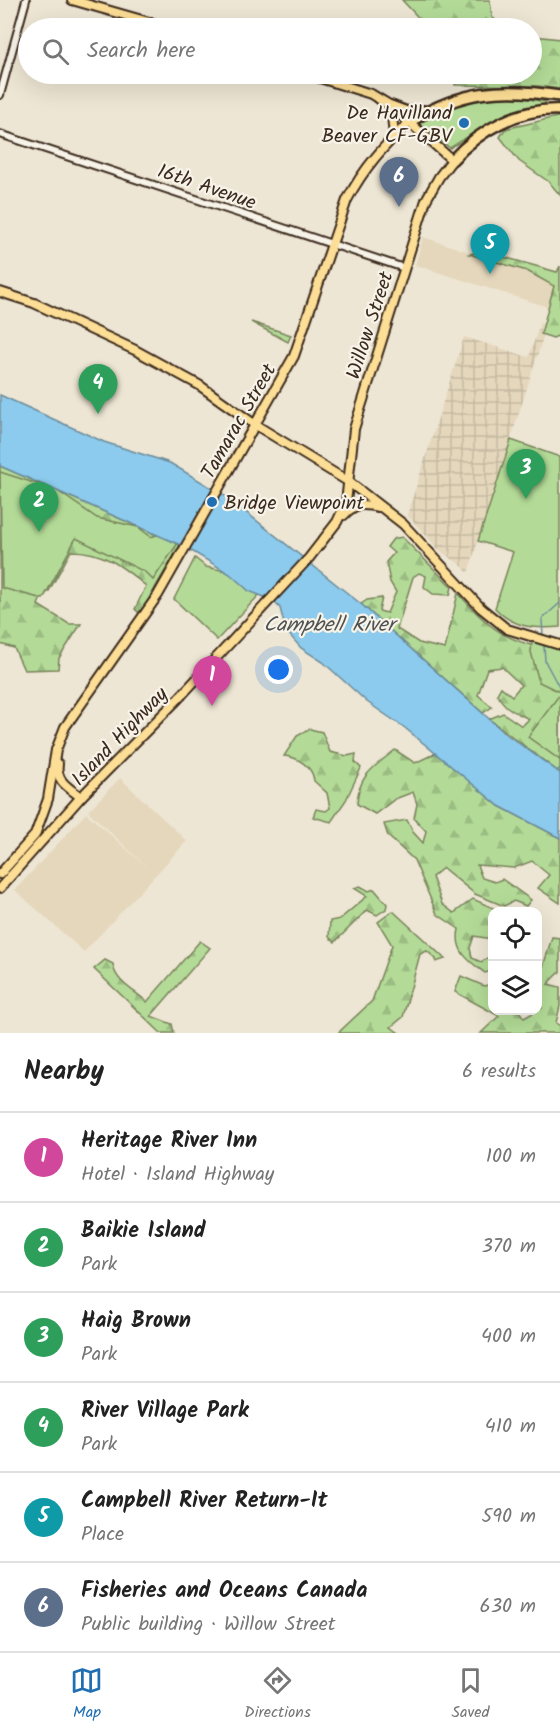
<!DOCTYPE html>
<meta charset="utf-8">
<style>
:root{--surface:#fff;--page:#f2f2f2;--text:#222;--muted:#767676;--line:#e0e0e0;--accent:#1f6fb2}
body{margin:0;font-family:Kalam,sans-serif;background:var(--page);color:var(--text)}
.controls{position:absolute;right:18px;bottom:18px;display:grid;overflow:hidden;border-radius:12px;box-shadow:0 6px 24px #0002}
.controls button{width:54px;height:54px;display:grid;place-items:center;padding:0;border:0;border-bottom:2px solid var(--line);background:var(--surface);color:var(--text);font:30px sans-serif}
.you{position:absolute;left:279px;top:670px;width:21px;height:21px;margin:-15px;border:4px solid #fff;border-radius:50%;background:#1a73e8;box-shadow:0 0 0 9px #1a73e833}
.badge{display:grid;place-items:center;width:39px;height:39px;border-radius:50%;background:var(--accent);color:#fff;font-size:20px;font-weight:700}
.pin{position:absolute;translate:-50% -50px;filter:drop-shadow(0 2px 3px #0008)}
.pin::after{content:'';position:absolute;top:32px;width:21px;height:18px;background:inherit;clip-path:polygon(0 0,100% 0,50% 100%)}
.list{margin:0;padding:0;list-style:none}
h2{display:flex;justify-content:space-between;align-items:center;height:78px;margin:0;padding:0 24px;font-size:26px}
h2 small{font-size:20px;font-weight:400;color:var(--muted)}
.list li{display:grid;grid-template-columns:39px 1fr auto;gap:18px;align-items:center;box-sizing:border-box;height:90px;padding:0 24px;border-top:2px solid var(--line)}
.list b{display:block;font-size:22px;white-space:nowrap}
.list p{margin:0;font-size:20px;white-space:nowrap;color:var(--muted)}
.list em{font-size:20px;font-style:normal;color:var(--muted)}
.icon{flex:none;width:33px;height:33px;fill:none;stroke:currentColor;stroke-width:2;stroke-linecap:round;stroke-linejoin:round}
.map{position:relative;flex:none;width:560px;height:1033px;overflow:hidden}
.search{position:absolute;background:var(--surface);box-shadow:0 6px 24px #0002;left:18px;right:18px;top:18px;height:66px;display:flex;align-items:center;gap:15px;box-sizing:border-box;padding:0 21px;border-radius:33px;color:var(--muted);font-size:22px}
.sheet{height:618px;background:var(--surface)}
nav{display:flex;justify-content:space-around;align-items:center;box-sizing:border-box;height:84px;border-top:2px solid var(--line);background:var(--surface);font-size:16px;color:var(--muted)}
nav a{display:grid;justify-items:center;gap:3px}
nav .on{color:var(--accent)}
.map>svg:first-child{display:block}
.built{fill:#e4d7bc}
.industrial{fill:url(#industrial-grid)}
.forest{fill:url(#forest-firs);stroke:#77825a;stroke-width:1.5}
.park{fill:#b3db97;stroke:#77825a;stroke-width:1.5}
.water{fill:#8ccbed;stroke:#6c8b9a;stroke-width:1.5}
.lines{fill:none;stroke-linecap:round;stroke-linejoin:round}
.stream{stroke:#6c8b9a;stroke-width:1.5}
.minor-casing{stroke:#3b2a1e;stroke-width:10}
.major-casing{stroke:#3b2a1e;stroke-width:12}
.highway-casing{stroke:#3b2a1e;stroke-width:14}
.minor{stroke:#f7f3e8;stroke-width:6}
.major{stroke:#fdde96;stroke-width:8}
.highway{stroke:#fdde96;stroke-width:9}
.poi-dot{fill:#1f6fb2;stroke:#f7f3e8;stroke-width:2}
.labels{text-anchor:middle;stroke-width:4.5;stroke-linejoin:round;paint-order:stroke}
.poi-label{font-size:20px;fill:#3b2a1e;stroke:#f7f3e8;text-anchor:end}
.street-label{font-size:20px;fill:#3b2a1e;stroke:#f7f3e8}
.water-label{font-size:21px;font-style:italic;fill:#4f5252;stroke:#f7f3e8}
</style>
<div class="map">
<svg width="560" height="1033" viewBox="0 0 560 1033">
<defs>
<pattern id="industrial-grid" width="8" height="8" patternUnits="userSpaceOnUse" patternTransform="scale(1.5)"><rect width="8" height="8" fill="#e4d7bc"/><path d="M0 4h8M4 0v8" fill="none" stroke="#c4b9a1"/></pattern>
<pattern id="forest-firs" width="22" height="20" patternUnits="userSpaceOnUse" patternTransform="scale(1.5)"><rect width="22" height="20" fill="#b3db97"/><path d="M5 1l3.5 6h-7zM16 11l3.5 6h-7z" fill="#9bbc82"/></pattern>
</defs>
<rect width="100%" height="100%" fill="#eee6d4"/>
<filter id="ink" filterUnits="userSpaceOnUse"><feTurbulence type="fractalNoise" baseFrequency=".0167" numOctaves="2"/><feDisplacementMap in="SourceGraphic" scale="12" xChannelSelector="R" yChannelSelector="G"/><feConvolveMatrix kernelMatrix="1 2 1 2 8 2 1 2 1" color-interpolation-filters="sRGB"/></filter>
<g filter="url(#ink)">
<!-- built -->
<g class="built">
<polygon points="423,237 556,280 551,308 415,265"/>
<polygon points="120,778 187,841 84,952 15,890 86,813 150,870 88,811"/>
</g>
<!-- industrial -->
<polygon class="industrial" points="540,323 547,325 468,573 461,565 440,551 407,515 464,337 529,357"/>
<!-- forest -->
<g class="forest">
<polygon points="402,0 490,0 492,17 505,28 428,28"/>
<polygon points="534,36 560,39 560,89 538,86 455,85 455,74 532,74"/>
<polygon points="557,117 560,117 560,195 549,182 519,161 500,137 505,129"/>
<polygon points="482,251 557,272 560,266 560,335 553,338 541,334 554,286 527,271 469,254"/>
<path d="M 0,466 L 180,545 L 140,614 L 135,609 L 146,586 C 122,566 103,551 71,551 L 49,591 L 41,598 L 38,605 L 69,624 L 81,624 L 59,658 L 58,669 L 24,670 L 14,648 L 0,644 Z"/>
<path d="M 402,537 L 452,587 L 450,595 L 433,594 L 424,587 L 426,576 L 419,573 L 413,577 L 397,629 L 419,643 L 445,649 L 458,593 C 496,636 506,639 560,653 L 560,773 L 489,719 L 503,713 L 522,726 L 529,719 C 515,712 505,709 497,694 L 501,687 L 512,696 L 521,685 L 502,667 L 487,669 L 478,695 L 492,707 L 483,713 L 361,604 L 367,600 L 382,598 L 379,611 L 387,613 L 396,592 L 390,582 L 386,562 L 394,553 L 387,547 L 393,539 Z"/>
<path d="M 310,729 L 322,732 L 330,752 L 347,756 L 356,754 L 355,762 L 361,768 L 346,800 L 331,822 L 313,817 L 316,809 L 326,811 L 330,808 L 327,793 L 314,781 C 313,767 298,757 284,756 L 297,736 Z"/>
<path d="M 395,750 L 415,763 L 436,753 L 499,806 L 560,838 L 560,903 L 538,888 L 549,875 L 532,861 L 514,868 L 477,865 L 482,878 L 495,882 L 502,879 L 531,900 L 526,906 L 514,901 L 504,906 L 475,894 L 443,868 L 432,877 L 442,904 L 454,913 L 473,899 L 500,911 L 492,912 L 492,939 L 474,936 L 470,948 L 472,958 L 481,962 L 492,955 L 492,971 L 485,973 C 469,961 454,952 459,929 L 437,914 L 414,860 L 388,836 L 384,824 L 407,820 L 413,832 L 423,843 L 426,831 L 414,818 L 417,804 L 413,792 L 395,799 L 375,814 L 357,804 C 358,775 374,767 395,750 Z"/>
<polygon points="360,886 369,891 374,889 387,904 386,909 377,915 367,910 335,942 329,937 330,921 340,919 367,896 354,888"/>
<polygon points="393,911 445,959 436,962 436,959 427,951 420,954 403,1017 391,1027 399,1033 338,1033 372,1001 392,945 378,922"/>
<polygon points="552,937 560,938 560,972 548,984 560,987 560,1006 556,1023 560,1026 560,1033 481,1033 499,1016 455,992 461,976 484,986 492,984 492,1011 519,1011 524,1018 542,1008 538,1004 538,965 543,967"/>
<path d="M 200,941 L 210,948 L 151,1016 L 172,1024 L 174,1033 L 161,1033 L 94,969 L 105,960 L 113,964 C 114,981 135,991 147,1002 Z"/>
</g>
<!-- park -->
<g class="park">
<polygon points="506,95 546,102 544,105 496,119 450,148 420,124 422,119 465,100"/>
<polygon points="251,322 291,335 288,342"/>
<path d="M 511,440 L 560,457 L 560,627 C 535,629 513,628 495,608 L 513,552 L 478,541 Z"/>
<polygon points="0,472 56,490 97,518 138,527 151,537 160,534 178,543 153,580 145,572 76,538 43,599 2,588"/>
<polygon points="195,558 206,567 226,571 261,593 217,640 174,599"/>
<polygon points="532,640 560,643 560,692 539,682 531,652"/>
<polygon points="560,694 560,760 528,737"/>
</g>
<!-- water -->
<polygon class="water" points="0,395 104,442 170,463 227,497 361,604 506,734 560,773 560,838 499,806 405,728 367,702 323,662 301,648 286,631 280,608 272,600 249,591 230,574 185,547 0,466"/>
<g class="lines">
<!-- stream -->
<g class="stream">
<polyline points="543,636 542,619 560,603"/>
<polyline points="544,646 545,661 560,689"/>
<polyline points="557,771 560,768"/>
</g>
<defs>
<g id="minor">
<polyline points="0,95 26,0"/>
<polyline points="0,134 404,268"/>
</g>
<g id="major">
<polyline points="72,0 170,28"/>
<polyline points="391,106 394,136"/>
<polyline points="0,292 34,303 135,350 199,385 254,424 349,482 403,524 481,608 507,629 560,645"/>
<path d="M 344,515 C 355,503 363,504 378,507"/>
<path d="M 58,764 C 55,781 69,788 81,797"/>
<path d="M 0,874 L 35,835 L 48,799 L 56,750 L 65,727 L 158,595 L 294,356 L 347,200 C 364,168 384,145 411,121"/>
<polyline points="0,888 81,797 178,699 309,558 337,522 346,503 354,429 426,200 439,177 452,160 391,106 371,94 307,74"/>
</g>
<g id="highway">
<polyline points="391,106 407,112 424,111"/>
<path d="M 411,121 C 462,90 502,87 560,96"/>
<path d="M 452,160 C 480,130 518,108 560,110"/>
</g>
</defs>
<!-- minor casing -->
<use href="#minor" class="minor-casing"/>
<!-- major casing -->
<use href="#major" class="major-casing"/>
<!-- highway casing -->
<use href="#highway" class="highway-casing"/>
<!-- minor -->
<use href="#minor" class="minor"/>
<!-- major -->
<use href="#major" class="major"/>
<!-- highway -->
<use href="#highway" class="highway"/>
</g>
</g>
<!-- markers -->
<g class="poi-dot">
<circle cx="464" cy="123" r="6"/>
<circle cx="212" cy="502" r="6"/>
</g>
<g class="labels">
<!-- poi labels -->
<g class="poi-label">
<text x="452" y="119">De Havilland<tspan x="452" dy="23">Beaver CF-GBV</tspan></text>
<text x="224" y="509" text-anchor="start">Bridge Viewpoint</text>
</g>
<!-- street labels -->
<g class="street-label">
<text transform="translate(207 186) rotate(19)" y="7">16th Avenue</text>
<text transform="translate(369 325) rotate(-72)" y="7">Willow Street</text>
<text transform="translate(238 421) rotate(-60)" y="7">Tamarac Street</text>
<text transform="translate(119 736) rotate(-46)" y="7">Island Highway</text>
</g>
<!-- water labels -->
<g class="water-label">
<text x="329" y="631">Campbell River</text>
</g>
</g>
</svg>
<div class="controls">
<button><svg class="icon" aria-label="locate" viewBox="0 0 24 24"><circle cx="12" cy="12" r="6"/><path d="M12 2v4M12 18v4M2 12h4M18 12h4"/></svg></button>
<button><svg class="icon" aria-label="layers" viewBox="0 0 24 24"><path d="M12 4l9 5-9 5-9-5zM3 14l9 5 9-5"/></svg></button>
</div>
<div class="you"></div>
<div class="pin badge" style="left:212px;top:706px;background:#d1479c">1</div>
<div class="pin badge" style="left:39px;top:532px;background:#2e9e5b">2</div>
<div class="pin badge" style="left:526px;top:499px;background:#2e9e5b">3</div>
<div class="pin badge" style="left:98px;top:414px;background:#2e9e5b">4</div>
<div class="pin badge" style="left:490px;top:274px;background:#0f9aa8">5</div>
<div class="pin badge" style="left:399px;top:207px;background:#5c6f8a">6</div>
<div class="search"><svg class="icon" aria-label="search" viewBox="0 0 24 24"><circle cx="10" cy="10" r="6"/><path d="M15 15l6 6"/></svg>Search here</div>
</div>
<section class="sheet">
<h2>Nearby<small>6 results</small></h2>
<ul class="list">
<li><span class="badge" style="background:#d1479c">1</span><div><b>Heritage River Inn</b><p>Hotel · Island Highway</p></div><em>100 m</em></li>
<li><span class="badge" style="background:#2e9e5b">2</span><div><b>Baikie Island</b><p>Park</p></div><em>370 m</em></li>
<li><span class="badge" style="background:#2e9e5b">3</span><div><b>Haig Brown</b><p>Park</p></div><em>400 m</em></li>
<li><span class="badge" style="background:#2e9e5b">4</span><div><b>River Village Park</b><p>Park</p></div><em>410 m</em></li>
<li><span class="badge" style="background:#0f9aa8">5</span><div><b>Campbell River Return-It</b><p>Place</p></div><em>590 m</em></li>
<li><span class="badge" style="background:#5c6f8a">6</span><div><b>Fisheries and Oceans Canada</b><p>Public building · Willow Street</p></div><em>630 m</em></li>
</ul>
</section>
<nav>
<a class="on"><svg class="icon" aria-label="map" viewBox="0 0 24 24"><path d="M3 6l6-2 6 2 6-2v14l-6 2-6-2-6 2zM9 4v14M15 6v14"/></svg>Map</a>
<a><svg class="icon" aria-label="directions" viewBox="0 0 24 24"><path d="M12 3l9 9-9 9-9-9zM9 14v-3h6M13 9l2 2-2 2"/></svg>Directions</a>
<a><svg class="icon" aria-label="saved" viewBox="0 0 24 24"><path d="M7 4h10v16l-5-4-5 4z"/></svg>Saved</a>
</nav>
